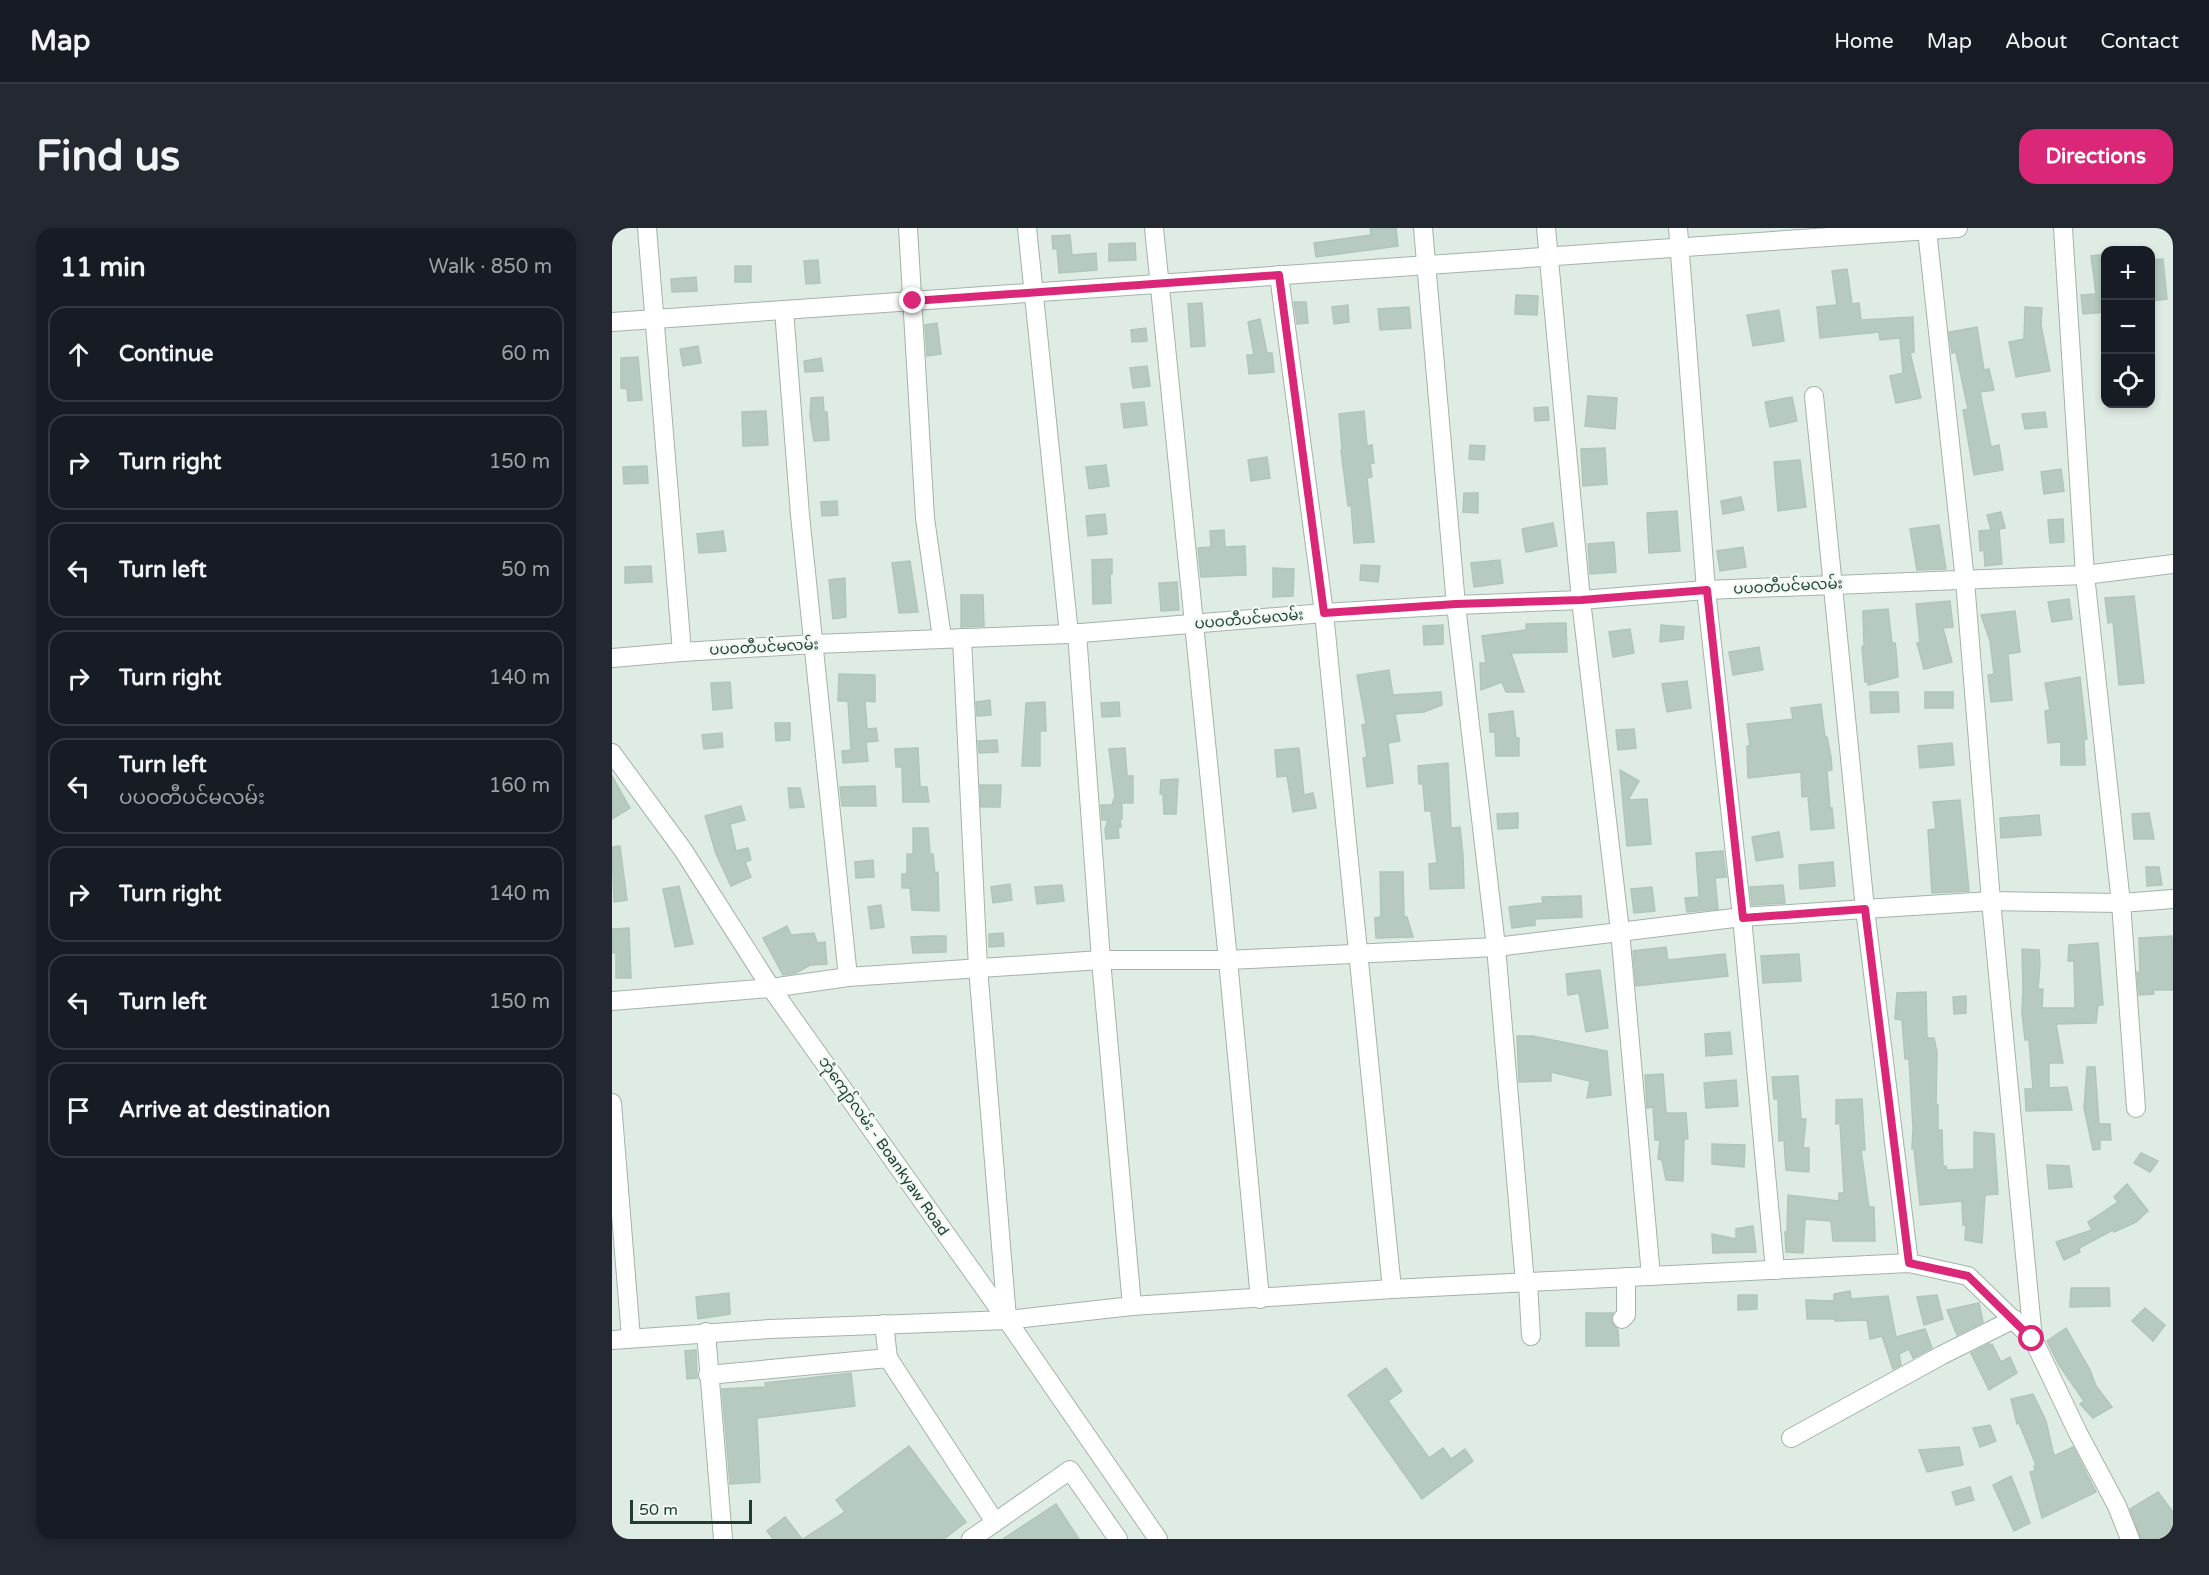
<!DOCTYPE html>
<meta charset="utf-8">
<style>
:root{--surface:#171b24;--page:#242831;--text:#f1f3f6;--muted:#9ea1a6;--line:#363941;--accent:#db2777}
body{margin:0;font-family:"Varela Round","Noto Sans Myanmar",sans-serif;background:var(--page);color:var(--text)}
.controls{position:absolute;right:18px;top:18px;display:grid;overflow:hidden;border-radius:12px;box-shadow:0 3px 9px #0003}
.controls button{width:54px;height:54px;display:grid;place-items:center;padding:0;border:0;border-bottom:2px solid var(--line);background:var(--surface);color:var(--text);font:30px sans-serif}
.scale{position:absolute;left:18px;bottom:15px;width:122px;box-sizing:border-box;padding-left:6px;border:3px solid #1e3e30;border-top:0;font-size:16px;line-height:21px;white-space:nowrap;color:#1e3e30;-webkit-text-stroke:4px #f0f8f3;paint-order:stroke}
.stop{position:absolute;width:18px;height:18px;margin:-14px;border:4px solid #db2777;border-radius:50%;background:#fff}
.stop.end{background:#db2777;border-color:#fff;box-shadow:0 2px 6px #0008}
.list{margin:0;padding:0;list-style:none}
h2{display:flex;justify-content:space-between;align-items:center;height:78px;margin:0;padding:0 24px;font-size:26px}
h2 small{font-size:20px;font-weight:400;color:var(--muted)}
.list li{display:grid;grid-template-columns:39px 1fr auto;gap:18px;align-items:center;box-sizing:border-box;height:96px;margin:0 12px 12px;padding:0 12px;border:2px solid var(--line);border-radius:18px}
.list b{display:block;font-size:22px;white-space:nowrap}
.list p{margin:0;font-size:20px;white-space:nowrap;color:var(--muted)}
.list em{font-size:20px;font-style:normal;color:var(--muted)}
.icon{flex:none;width:33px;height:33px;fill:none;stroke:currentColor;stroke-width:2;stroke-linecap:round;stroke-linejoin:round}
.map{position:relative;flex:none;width:1561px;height:1311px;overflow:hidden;border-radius:18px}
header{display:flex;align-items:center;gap:36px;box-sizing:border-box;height:84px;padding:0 30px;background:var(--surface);border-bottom:2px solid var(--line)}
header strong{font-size:28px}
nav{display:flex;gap:33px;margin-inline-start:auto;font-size:21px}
.intro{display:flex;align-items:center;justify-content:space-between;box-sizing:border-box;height:144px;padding:0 36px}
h1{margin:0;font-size:42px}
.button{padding:15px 27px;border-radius:18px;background:var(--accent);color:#fff;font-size:21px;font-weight:700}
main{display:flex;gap:36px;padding:0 36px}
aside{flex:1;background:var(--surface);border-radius:18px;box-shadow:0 3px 9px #0003}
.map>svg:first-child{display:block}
.building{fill:#b7cabf;stroke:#b1c6ba;stroke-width:1.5}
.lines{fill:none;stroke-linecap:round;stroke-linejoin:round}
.minor-casing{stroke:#a1b4aa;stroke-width:20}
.minor{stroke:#fff;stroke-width:18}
.route{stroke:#db2777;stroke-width:8}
.labels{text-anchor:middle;stroke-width:4.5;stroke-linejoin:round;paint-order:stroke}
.street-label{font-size:15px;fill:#1e3e30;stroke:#f0f8f3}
</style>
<header>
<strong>Map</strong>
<nav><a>Home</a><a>Map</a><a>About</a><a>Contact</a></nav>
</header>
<div class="intro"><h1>Find us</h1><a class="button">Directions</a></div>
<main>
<aside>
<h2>11 min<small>Walk · 850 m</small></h2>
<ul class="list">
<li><svg class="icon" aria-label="ahead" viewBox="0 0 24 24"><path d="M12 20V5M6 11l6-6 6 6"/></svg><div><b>Continue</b></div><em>60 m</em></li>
<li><svg class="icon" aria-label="right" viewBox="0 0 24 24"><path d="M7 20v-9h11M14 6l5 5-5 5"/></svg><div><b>Turn right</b></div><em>150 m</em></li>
<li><svg class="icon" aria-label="left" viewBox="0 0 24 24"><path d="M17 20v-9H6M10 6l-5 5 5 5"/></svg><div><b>Turn left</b></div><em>50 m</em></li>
<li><svg class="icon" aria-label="right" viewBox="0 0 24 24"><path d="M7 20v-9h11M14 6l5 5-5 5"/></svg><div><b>Turn right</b></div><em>140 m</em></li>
<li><svg class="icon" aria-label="left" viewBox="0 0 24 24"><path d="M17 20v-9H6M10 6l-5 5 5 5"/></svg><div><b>Turn left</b><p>ပပဝတီပင်မလမ်း</p></div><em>160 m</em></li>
<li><svg class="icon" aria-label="right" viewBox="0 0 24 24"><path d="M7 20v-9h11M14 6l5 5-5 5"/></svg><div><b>Turn right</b></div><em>140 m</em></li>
<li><svg class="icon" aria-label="left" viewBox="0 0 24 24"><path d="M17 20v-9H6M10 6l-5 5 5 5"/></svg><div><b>Turn left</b></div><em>150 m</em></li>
<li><svg class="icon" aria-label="arrive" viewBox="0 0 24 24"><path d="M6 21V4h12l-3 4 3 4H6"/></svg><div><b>Arrive at destination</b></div></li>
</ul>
</aside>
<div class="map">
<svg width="1561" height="1311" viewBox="0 0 1561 1311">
<rect width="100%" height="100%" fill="#dfece4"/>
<!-- building -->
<g class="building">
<polygon points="784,0 786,18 704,29 702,15 759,7 758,1"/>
<polygon points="458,7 460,27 484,25 485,42 447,45 445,20 441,21 440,8"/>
<polygon points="523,15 524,32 497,33 497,16"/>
<polygon points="1494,26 1494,84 1471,86 1469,67 1484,66 1479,28"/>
<polygon points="1551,31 1555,71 1539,73 1539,32"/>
<polygon points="206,32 208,55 194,56 192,33"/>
<rect x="123" y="38" width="16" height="16"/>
<polygon points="1235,41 1240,76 1247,75 1249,92 1301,89 1302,124 1298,125 1309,170 1284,175 1278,148 1291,145 1288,110 1268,112 1267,104 1208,110 1205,79 1225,77 1220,43"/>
<polygon points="84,49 85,63 60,64 59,51"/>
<polygon points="904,67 926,68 925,87 903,86"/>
<polygon points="682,74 694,74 696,95 685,96"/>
<polygon points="590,75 593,118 579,119 576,76"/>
<polygon points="736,77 737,94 722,96 720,79"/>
<polygon points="797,79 799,100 768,102 766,81"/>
<polygon points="1413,79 1430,80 1429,97 1438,143 1404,149 1397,114 1412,111"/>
<polygon points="1167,82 1172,113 1141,118 1135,87"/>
<polygon points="648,91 655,125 660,125 662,144 637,146 635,127 642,127 636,94"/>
<polygon points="325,95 329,126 315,128 313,97"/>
<polygon points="1365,99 1372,142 1377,141 1382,162 1368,164 1379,219 1387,217 1391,242 1362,247 1351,182 1356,181 1344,124 1340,125 1337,104"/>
<polygon points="534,100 535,113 520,114 519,102"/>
<polygon points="86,118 89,135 71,138 68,121"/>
<polygon points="26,129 30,172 16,173 15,161 9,160 9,130"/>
<polygon points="209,130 211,143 193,144 192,133"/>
<polygon points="535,138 538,158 521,160 518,140"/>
<polygon points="976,168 1005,170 1003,201 973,198"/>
<polygon points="211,169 212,184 215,184 217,212 202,213 198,189 199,170"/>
<polygon points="1180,169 1185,193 1158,199 1153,174"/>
<polygon points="532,174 535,197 512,200 509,176"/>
<polygon points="936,179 937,192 923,193 922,180"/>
<polygon points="154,183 156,217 131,218 130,184"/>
<polygon points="752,183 755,218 760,217 762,235 758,235 760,249 755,250 762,314 742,315 739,277 736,278 729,222 730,221 727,186"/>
<polygon points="1433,184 1435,199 1413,201 1410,186"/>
<polygon points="858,217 873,218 872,232 857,231"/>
<polygon points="993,220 995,256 971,258 969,221"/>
<polygon points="655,229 658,250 639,253 636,232"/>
<polygon points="1188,232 1194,279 1166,283 1162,234"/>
<polygon points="494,237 497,258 477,261 474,239"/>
<polygon points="35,238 36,255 12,256 11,239"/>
<polygon points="1449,241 1452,263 1432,266 1429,244"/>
<polygon points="852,265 866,265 866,285 851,284"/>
<polygon points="1129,269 1132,282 1111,286 1109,273"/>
<polygon points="225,273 226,287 210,288 209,274"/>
<polygon points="1065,283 1068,323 1037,325 1035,285"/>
<polygon points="1389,284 1393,300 1387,301 1390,336 1373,338 1372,322 1368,323 1367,303 1379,302 1375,287"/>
<polygon points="493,286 495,306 476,308 474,288"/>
<polygon points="1451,291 1452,314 1438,315 1436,292"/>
<polygon points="941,295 945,318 914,324 910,301"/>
<polygon points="1327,297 1334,341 1305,342 1298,301"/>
<polygon points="612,302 613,319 633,318 634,347 589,349 586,320 599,319 598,303"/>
<polygon points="111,303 114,323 87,325 85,306"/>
<polygon points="1002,314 1004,344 978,346 976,316"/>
<polygon points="1131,319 1134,339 1108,343 1105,323"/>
<polygon points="500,331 500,346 498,346 499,375 481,376 480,332"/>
<polygon points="888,332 891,355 862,359 859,335"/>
<polygon points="298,333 306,384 287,385 280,335"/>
<polygon points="749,337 768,338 766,354 748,352"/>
<polygon points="39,338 40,354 13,355 13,339"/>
<polygon points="661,340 682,341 681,368 661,369"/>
<polygon points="233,350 234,389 221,391 217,352"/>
<polygon points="565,354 567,382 549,383 547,355"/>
<polygon points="349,367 371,367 372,398 349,399"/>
<polygon points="1522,368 1532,455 1507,457 1501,394 1496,395 1493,370"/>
<polygon points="1457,371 1460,391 1440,394 1436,374"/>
<polygon points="1338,373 1341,399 1331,400 1340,434 1312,441 1305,415 1308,414 1304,376"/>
<polygon points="1276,381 1280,415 1283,415 1284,421 1286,449 1256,457 1256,453 1253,454 1250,419 1252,418 1251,383"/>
<polygon points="1403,383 1408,424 1396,426 1400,472 1379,474 1376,447 1382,446 1378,413 1369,387"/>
<polygon points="954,395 955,424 899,425 912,464 894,464 890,454 869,462 868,435 874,435 870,408 914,402 914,396"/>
<polygon points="831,397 831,416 812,417 811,398"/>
<polygon points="1049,397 1072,399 1071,411 1048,414"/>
<polygon points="1018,401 1022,425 1001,429 997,404"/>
<polygon points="1147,419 1151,442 1121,447 1117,424"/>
<polygon points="777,442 781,467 829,464 830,477 812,484 783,486 788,513 776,515 781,555 755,559 751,530 755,529 750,497 754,496 745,447"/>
<polygon points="227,446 263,447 263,474 253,473 255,501 264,500 266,513 254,514 256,533 231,535 230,523 239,522 236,473 226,473"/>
<polygon points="1468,449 1475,511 1472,511 1473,537 1449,537 1449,514 1436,515 1433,483 1438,482 1433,455"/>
<polygon points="1075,453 1079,480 1055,484 1050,456"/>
<polygon points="118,454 120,480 101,482 99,455"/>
<polygon points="1258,464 1286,464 1287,484 1259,485"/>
<rect x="1313" y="464" width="28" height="16"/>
<polygon points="378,472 379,487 365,488 364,474"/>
<polygon points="433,474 434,503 428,503 428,538 410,538 414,475"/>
<polygon points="507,474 508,488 490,489 489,475"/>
<polygon points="1209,476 1213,509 1215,509 1219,529 1220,542 1215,543 1218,580 1220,580 1222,600 1199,602 1196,568 1190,569 1189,544 1136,550 1135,518 1138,518 1135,496 1181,491 1179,480"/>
<polygon points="901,483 904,510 907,510 907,528 884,528 883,504 878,504 877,486"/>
<polygon points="163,495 178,495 178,512 164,513"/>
<polygon points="1022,501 1024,520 1006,522 1004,502"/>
<polygon points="110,505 111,519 92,521 90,507"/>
<polygon points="385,512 386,524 367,525 366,513"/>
<polygon points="1340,515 1342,537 1308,540 1306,518"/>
<polygon points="306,520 308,559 315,559 317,574 291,574 290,539 284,539 283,521"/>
<polygon points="513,520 515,548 521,548 521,575 506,575 510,577 510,591 508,591 509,599 506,600 507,610 494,611 493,601 496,592 490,592 489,577 500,577 503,568 497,521"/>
<polygon points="687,520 692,567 701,565 704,580 681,584 675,548 665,549 663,522"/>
<polygon points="836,535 839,600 848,599 851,627 852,660 818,661 817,636 825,635 819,583 813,583 811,556 807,556 806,538"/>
<polygon points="1008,542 1027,553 1016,572 1035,571 1039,616 1015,618"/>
<polygon points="0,548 18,580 0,591"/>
<polygon points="566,551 564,586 552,586 551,566 548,566 549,552"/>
<polygon points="368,557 389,557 388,579 369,579"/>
<polygon points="263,558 264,578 230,578 228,559"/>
<polygon points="176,560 188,560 192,579 178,580"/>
<polygon points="1348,572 1357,663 1320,665 1316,602 1324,601 1321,574"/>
<polygon points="129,578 133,592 118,596 124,623 136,620 139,632 133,634 139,649 119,658 104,626 93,588"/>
<polygon points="906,585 906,600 886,601 885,586"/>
<polygon points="1537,585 1542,611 1522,611 1520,586"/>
<polygon points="1427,587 1429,607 1389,610 1388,590"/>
<polygon points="301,600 316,600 318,626 321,626 323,645 326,644 327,683 300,682 298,660 290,660 290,646 295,646 295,626 301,626"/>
<polygon points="1167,604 1171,629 1144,633 1140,609"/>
<polygon points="8,618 15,672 2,674 0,619"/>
<polygon points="1111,623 1114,649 1103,650 1106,681 1075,684 1073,670 1087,669 1084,625"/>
<polygon points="261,632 262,649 244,650 243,634"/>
<polygon points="1221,634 1223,658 1188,661 1187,637"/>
<polygon points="1534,639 1547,639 1550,657 1535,658"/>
<polygon points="768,644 791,644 792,689 795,689 801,709 764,710 763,690 769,689"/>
<polygon points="398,656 400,672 381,675 379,659"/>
<polygon points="450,657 452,673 425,676 423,659"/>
<polygon points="1171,657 1173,675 1140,677 1138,659"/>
<polygon points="67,658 81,716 63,719 51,661"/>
<polygon points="1040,659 1043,683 1022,685 1019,661"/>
<polygon points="969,668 970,689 923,691 923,697 900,700 897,679 931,675 930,669"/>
<polygon points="269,677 272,699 259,701 256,679"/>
<polygon points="175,698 179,707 202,705 205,715 213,714 215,736 198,737 184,745 171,747 151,710"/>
<polygon points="17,700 19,750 4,750 4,724 1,725 0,701"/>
<polygon points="391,705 392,718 377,719 377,706"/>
<polygon points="322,708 334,708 334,724 301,725 299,709"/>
<polygon points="1560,708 1561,762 1541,762 1542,766 1527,767 1525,744 1528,745 1527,710"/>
<polygon points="1486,715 1491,777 1486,777 1484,795 1444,796 1451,835 1437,835 1437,860 1455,859 1460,882 1414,883 1413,861 1421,861 1417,812 1413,812 1410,785 1411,760 1410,721 1427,722 1428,736 1426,761 1431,761 1430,780 1463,780 1462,733 1456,733 1457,717"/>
<polygon points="1054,719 1056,732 1113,726 1116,748 1024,758 1021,723"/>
<polygon points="1187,726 1189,753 1151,755 1149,728"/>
<polygon points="988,742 996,800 974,804 967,765 956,767 954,746"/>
<polygon points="1314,764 1315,810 1322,810 1325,824 1324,877 1326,877 1326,902 1330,902 1331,938 1334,938 1335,942 1362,941 1362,904 1382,906 1386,966 1373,967 1370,1015 1353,1012 1354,997 1351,997 1350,973 1308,977 1302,921 1300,921 1301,900 1297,831 1293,831 1290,792 1283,791 1285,765"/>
<polygon points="1354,768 1354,785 1342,786 1341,769"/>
<polygon points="1118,804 1120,826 1094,828 1093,806"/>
<polygon points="905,808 921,808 995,823 999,867 975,870 978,853 939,844 939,853 907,854"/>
<polygon points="1475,839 1483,839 1487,896 1498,896 1499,912 1488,912 1488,921 1481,922 1472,880"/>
<polygon points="1051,846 1054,885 1074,885 1076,911 1072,911 1071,953 1054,952 1050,932 1046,931 1048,912 1043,912 1041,879 1035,880 1033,847"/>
<polygon points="1186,848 1189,891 1194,891 1191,920 1197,920 1197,944 1174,942 1172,912 1167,913 1166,871 1162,871 1160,849"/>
<polygon points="1124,852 1126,878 1094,880 1092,855"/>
<polygon points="1250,871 1253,922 1249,922 1257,979 1262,979 1263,1013 1221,1013 1219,993 1193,991 1191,1025 1174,1024 1173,1004 1175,1004 1176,967 1227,973 1227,965 1232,965 1228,895 1224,896 1224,872"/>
<polygon points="1100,916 1133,917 1132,939 1100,936"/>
<polygon points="1529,925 1546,933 1538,944 1522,935"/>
<polygon points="1435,937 1457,938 1460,959 1437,961"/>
<polygon points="1515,956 1536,983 1524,994 1502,1004 1501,1002 1467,1020 1468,1024 1452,1032 1444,1014 1480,1002 1476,994 1506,974 1502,969"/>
<polygon points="1141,998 1144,1024 1101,1025 1100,1006 1124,1011 1124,1001"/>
<polygon points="1459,1060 1497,1060 1498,1078 1458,1079"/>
<polygon points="1238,1063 1239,1071 1276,1068 1284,1109 1313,1101 1320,1120 1301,1130 1297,1121 1287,1126 1289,1137 1281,1141 1270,1108 1258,1111 1255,1092 1223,1093 1223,1091 1195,1091 1194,1072 1222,1073 1222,1066"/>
<polygon points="117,1065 118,1086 86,1091 84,1069"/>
<polygon points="1126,1067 1145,1067 1145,1081 1126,1082"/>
<polygon points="1325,1067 1331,1091 1312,1097 1305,1069"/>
<polygon points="1367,1075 1371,1094 1345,1107 1335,1082"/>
<polygon points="1533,1080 1553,1097 1541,1113 1520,1093"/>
<polygon points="974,1085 1001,1085 999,1093 1006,1102 1007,1118 974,1118"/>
<polygon points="1454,1100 1478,1142 1484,1158 1500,1179 1481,1190 1468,1176 1472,1173 1447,1137 1435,1113"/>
<polygon points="1377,1116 1377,1118 1380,1116 1389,1134 1398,1129 1405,1145 1377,1162 1359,1125"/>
<polygon points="84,1122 85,1150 75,1151 73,1123"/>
<polygon points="774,1140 790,1163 776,1173 817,1230 831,1220 839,1231 853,1221 861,1233 810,1271 736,1167"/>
<polygon points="239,1145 243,1178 145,1190 148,1254 118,1256 110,1161 154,1159 153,1155"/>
<polygon points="1421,1166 1434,1193 1442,1228 1461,1219 1484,1264 1430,1290 1418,1244 1423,1243 1422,1238 1424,1237 1407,1195 1405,1196 1399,1171"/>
<polygon points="1378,1197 1384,1213 1368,1219 1361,1200"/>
<polygon points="297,1218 354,1294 332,1311 191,1311 233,1284 224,1272"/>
<polygon points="1347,1219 1351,1237 1315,1244 1307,1222"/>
<polygon points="1399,1248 1418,1295 1402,1303 1381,1257"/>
<polygon points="1358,1259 1362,1272 1344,1277 1340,1264"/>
<polygon points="1546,1264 1561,1284 1561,1311 1529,1311 1518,1281"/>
<polygon points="444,1276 467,1311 391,1311"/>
<polygon points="173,1289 190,1311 161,1311 155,1303"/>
</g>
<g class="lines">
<defs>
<g id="minor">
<polyline points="35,0 70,424"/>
<polyline points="296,0 313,290 330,410"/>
<polyline points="415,0 457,406"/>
<polyline points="542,0 616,732 648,1071"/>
<polyline points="811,0 844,377 884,719 913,1055"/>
<polyline points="934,0 969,372 1008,703 1039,1048"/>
<polyline points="1066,0 1094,362 1130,689 1163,1042"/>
<polyline points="1451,0 1473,347 1509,675 1524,880"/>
<polyline points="1315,2 1353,353 1379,673 1421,1111"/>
<polyline points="667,47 712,385 780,1061"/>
<polyline points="172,82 188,287 236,749"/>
<polyline points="0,94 1346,0"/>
<polyline points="1202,168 1253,681 1297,1035"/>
<polyline points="465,405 489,732 520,1078"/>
<polyline points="350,410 366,740 395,1090"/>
<polyline points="0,430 70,424 203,416 457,406 712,385 844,377 969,372 1094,362 1473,347 1561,336"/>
<polyline points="0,525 71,622 159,760 395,1092 546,1311"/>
<polyline points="0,773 159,760 236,749 489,732 616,732 884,719 1130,689 1253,681 1379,673 1509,675 1561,671"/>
<polyline points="0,875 19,1110"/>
<polyline points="916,1055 919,1108"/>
<polyline points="1010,1091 1014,1087 1014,1049"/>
<polyline points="272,1096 276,1130"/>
<polyline points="94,1104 111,1311"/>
<polyline points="0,1112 158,1101 395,1092 520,1078 780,1061 1297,1035 1356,1048 1421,1111 1466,1205 1505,1278 1518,1311"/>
<polyline points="96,1147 276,1130 383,1294"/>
<polyline points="1179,1210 1330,1127 1402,1091"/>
<polyline points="359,1311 458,1242 506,1311"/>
</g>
</defs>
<!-- minor casing -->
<use href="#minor" class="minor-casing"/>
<!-- minor -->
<use href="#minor" class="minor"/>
</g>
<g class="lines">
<!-- route -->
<polyline class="route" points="301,73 667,47 712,385 844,376 969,372 1095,362 1131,690 1253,681 1297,1035 1356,1048 1420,1111"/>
</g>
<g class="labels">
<!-- street labels -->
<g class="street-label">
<text transform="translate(1176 358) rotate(-3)" y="5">ပပဝတီပင်မလမ်း</text>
<text transform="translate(637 391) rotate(-5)" y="5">ပပဝတီပင်မလမ်း</text>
<text transform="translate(152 419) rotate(-3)" y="5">ပပဝတီပင်မလမ်း</text>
<text transform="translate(272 918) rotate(55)" y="5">ဘုံကျော်လမ်း - Boankyaw Road</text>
</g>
</g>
</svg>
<div class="controls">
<button>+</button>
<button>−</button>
<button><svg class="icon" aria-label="locate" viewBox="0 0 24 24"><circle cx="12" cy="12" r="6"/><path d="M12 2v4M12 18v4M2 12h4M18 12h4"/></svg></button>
</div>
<div class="scale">50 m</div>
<div class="stop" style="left:1420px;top:1111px"></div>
<div class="stop end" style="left:301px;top:73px"></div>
</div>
</main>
